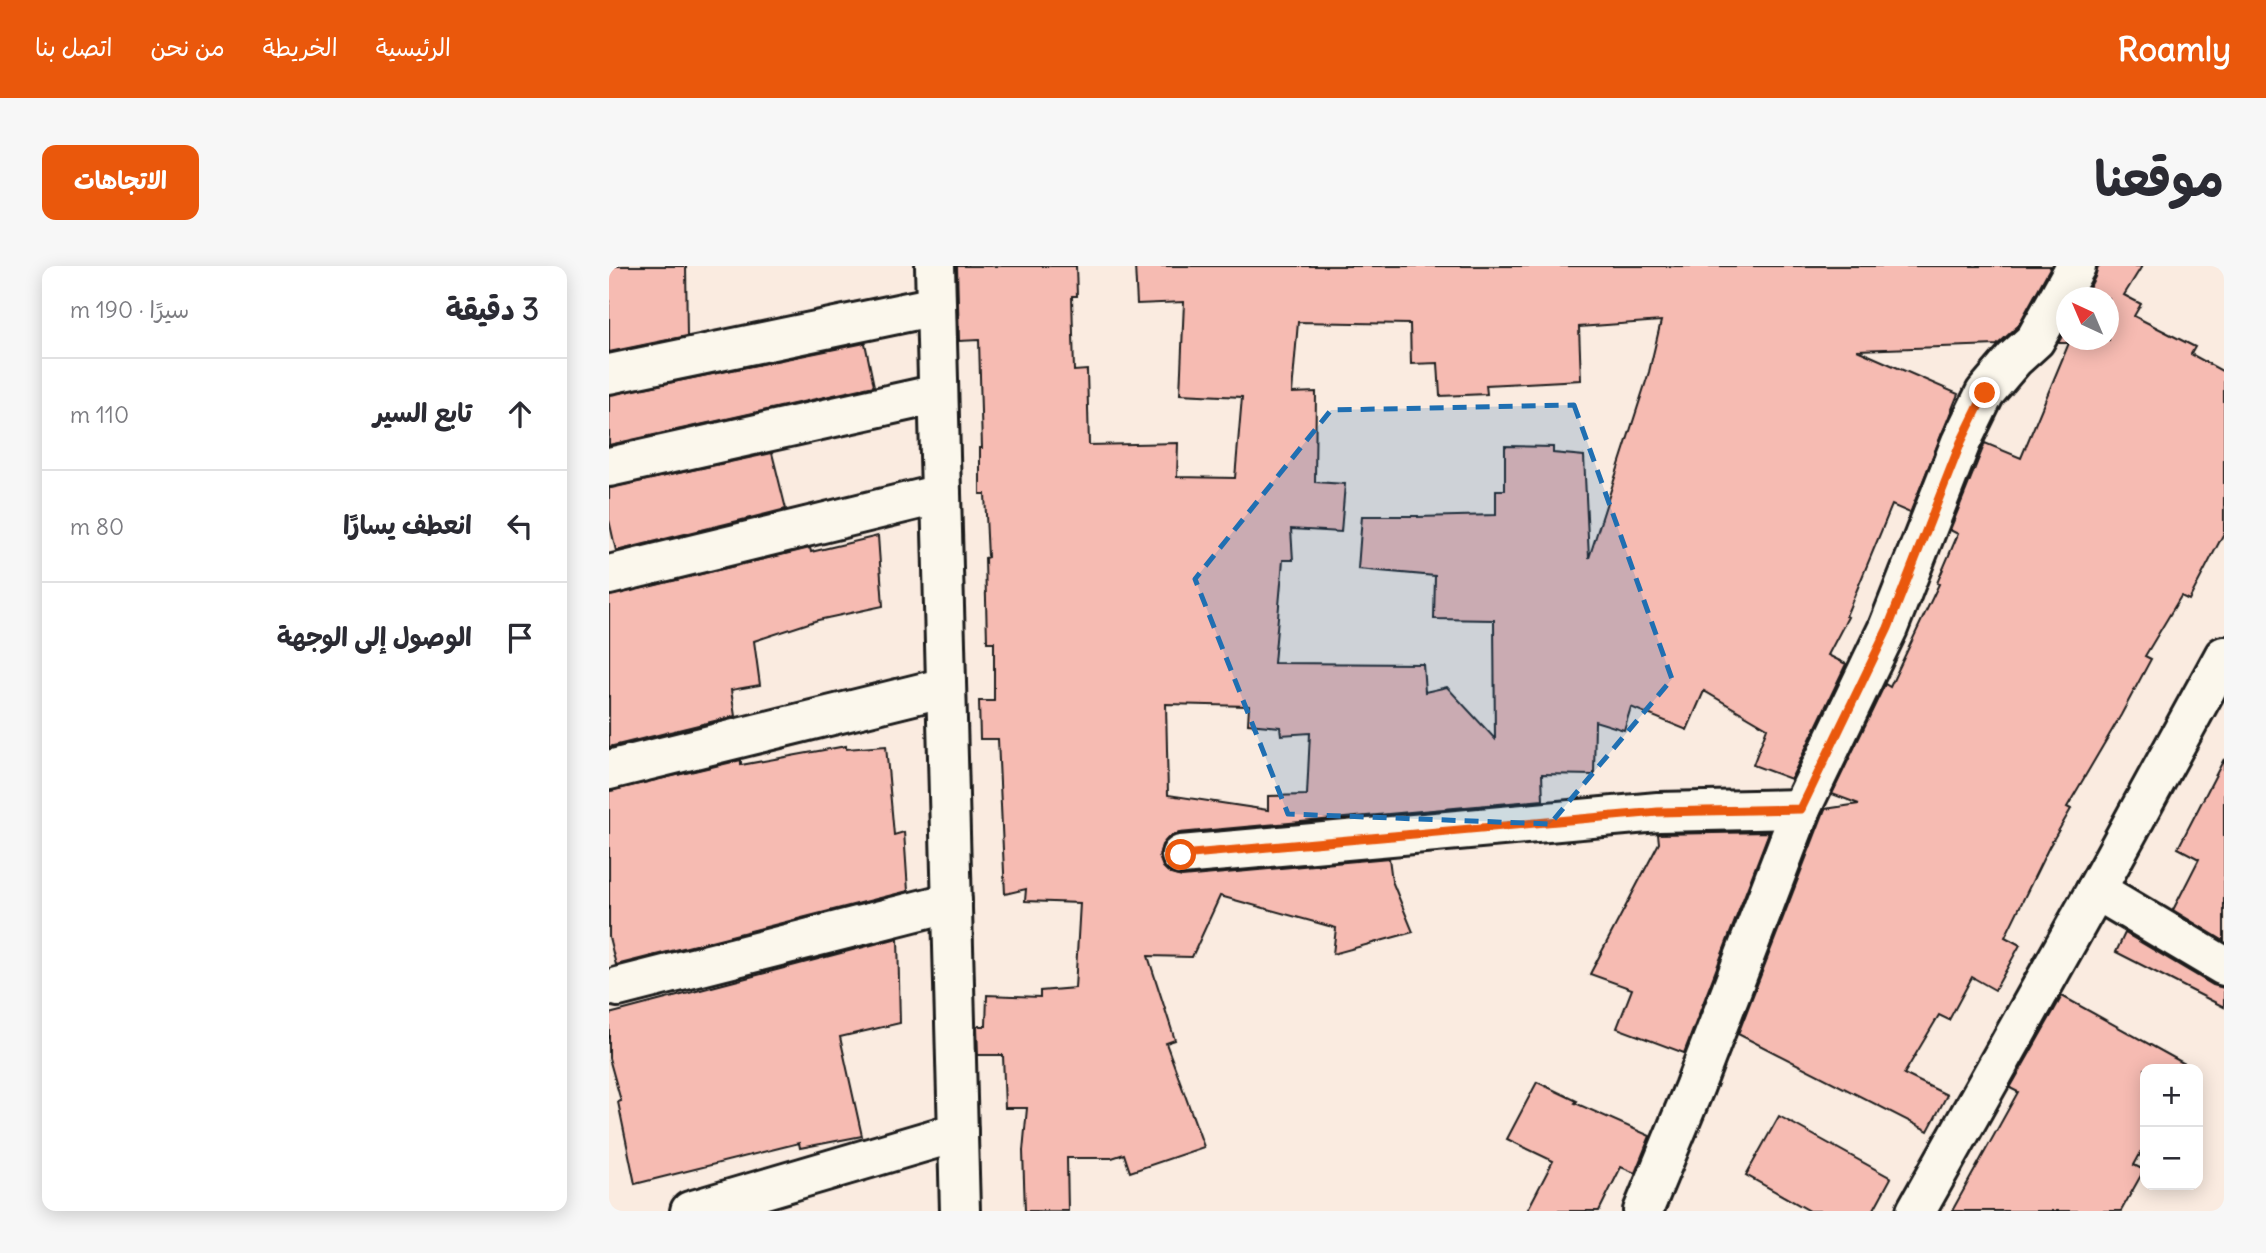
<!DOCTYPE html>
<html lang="ar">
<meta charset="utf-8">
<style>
:root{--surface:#fff;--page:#f7f7f7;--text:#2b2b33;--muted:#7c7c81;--line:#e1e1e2;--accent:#ea580c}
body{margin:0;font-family:Delius,"Playpen Sans Arabic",sans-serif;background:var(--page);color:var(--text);direction:rtl}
.controls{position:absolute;right:21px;bottom:21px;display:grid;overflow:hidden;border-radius:14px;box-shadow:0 4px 18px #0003}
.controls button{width:63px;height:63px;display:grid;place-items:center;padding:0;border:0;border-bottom:2px solid var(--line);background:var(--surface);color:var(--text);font:35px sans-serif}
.compass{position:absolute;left:1447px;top:21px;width:63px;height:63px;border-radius:50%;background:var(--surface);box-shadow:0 4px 18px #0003;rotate:316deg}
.stop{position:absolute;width:21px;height:21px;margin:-16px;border:5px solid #ea580c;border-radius:50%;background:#fff}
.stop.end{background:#ea580c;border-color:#fff;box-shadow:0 2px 7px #0008}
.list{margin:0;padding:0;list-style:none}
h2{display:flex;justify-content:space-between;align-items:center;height:91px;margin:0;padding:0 28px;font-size:30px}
h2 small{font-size:23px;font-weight:400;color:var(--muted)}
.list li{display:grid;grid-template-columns:46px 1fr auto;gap:21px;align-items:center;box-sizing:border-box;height:112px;padding:0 28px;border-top:2px solid var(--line)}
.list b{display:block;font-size:26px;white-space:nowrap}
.list em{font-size:23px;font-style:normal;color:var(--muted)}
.icon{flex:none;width:38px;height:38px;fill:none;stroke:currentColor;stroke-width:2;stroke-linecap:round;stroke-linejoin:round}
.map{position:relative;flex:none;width:1615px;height:945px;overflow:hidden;direction:ltr;border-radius:14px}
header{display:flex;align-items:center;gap:42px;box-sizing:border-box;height:98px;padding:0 35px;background:var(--accent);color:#fff}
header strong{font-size:33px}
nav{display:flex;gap:38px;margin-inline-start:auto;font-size:24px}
.intro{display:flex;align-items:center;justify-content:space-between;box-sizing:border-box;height:168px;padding:0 42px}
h1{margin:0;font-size:49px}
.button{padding:18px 32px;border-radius:14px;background:var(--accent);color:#fff;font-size:24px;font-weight:700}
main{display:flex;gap:42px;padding:0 42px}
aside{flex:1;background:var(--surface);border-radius:14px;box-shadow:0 4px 18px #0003}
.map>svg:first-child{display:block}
.building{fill:#f6bbb2;stroke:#1c1c1c;stroke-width:2;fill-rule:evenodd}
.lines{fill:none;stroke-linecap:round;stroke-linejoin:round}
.minor-casing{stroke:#1c1c1c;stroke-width:44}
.tertiary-casing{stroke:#1c1c1c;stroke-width:44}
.minor{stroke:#fbf7ec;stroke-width:38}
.tertiary{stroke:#fbf7ec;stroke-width:38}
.route{stroke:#ea580c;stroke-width:9}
.marked{fill:#1f6fb2;fill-opacity:0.2;stroke:#1f6fb2;stroke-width:5;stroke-dasharray:14 9;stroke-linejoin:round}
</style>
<header>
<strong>Roamly</strong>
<nav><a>الرئيسية</a><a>الخريطة</a><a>من نحن</a><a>اتصل بنا</a></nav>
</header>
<div class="intro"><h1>موقعنا</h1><a class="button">الاتجاهات</a></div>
<main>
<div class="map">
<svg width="1615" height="945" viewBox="0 0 1615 945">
<rect width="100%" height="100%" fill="#faebe0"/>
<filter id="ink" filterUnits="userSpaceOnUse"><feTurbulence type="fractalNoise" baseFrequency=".0143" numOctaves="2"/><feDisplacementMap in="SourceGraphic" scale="14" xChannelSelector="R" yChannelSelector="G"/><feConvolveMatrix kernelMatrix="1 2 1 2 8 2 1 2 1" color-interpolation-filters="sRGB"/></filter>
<g filter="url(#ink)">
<!-- building -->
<g class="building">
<polygon points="0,0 77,0 78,70 0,86"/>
<path d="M 348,0 L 467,0 L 468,30 L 463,30 L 465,105 L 478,104 L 480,179 L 569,177 L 568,211 L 626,212 L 633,131 L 571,128 L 575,36 L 528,38 L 526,0 L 1442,0 L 1409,60 L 1388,79 L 1248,84 L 1349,128 L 1301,247 L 1283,239 L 1237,350 L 1239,351 L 1219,389 L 1237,398 L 1182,513 L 1144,499 L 1158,462 L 1095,425 L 1078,464 L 1022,441 L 1015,464 L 986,455 L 985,509 L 933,508 L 934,534 L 570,567 L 559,572 L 553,579 L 550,590 L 554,601 L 562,608 L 573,611 L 780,592 L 783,615 L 804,666 L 724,688 L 727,662 L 611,630 L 583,691 L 539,690 L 566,774 L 557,777 L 595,881 L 521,906 L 515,888 L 503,892 L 458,892 L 459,945 L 416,945 L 414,885 L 418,842 L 396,842 L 394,789 L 369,789 L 368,760 L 377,760 L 378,729 L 431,731 L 431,725 L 466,722 L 471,637 L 416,635 L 417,623 L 396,628 L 389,473 L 371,473 L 370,435 L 385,435 L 385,376 L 378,376 L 376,292 L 379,291 L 376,228 L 371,228 L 371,182 L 373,182 L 370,74 L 350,75 ZM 1052,55 L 1040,106 L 980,292 L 975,190 L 944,187 L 944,181 L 896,180 L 896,224 L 887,224 L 887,249 L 809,251 L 809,250 L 753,250 L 749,303 L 826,310 L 825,353 L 885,354 L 886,473 L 838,421 L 816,426 L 814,398 L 665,397 L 674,294 L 684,294 L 682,263 L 732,266 L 736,218 L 706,216 L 707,126 L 683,127 L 689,56 L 801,58 L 802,98 L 829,97 L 831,130 L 878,128 L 877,119 L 972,114 L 970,61 ZM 557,438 L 640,440 L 639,458 L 671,461 L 672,469 L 701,467 L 698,529 L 659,530 L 659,544 L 559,529 Z"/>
<polygon points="1489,0 1533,0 1515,29 1532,38 1525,50 1586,81 1582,88 1615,106 1615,267 1580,334 1572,330 1536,390 1542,393 1512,449 1458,541 1462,543 1440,581 1396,671 1411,679 1386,724 1363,711 1340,754 1330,749 1295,808 1338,829 1319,865 1129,768 1216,543 1250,538 1223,528 1276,418 1281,421 1330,318 1328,317 1349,268 1341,264 1376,177 1412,192 1460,77 1449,77 1458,62 1458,74 1500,74 1500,32 1475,32 1486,11"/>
<polygon points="256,77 265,120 0,179 0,129"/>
<polygon points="163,187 177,243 7,285 0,254 0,222"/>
<polygon points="269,270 274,340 209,354 145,375 151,419 122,424 126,450 0,481 0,330 201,282 202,286"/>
<polygon points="237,480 237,483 277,480 285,569 295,566 299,625 7,699 0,671 0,525 132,494 132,499"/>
<polygon points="1615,493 1615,675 1564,644 1590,593 1569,582"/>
<polygon points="1160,566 1075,787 1008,762 1023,723 981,708 1050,577 1049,568"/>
<polygon points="1516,667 1604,719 1615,722 1615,741 1507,686"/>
<polygon points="289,672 291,757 231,771 253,870 191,882 190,877 26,918 9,836 12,835 0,792 0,748"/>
<polygon points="1453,730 1585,803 1536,803 1536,879 1525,899 1535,904 1512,945 1343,945 1409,826 1401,822"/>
<polygon points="928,816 968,835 966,837 1041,870 1026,907 1012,901 990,945 918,945 944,895 898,873"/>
<polygon points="1170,850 1282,912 1264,945 1201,945 1137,909"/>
</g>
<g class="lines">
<defs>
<g id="minor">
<polyline points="326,0 351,945"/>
<polyline points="0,108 327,40"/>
<polyline points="0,201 329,128"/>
<polyline points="0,309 332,228"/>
<polyline points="0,504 337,421"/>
<polyline points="572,589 1049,546 1192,543"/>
<polyline points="1487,624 1615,700"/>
<polyline points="9,721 343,636"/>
<polyline points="81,945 349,866"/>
<polyline points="1034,945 1085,822 1192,543 1279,362 1352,176 1376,127 1405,93 1426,74 1467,0"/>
</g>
<polyline id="tertiary" points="1307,945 1487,624 1615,390"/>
</defs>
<!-- minor casing -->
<use href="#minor" class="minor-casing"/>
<!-- tertiary casing -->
<use href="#tertiary" class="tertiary-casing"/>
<!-- minor -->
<use href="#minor" class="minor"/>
<!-- tertiary -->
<use href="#tertiary" class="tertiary"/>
</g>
</g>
<g class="lines" filter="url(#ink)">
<!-- route -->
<polyline class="route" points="572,589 1049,546 1192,543 1279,362 1352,176 1376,127"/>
</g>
<!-- marked area -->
<path class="marked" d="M 965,139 L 1063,413 L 941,558 L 679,548 L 586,313 L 722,144 Z"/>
</svg>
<div class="controls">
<button>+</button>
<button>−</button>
</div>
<svg class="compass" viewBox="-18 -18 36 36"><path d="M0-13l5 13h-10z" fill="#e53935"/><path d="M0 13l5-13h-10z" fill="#7c7c81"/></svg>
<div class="stop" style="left:572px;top:589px"></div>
<div class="stop end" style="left:1376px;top:127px"></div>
</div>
<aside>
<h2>3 دقيقة<small>سيرًا · 190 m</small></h2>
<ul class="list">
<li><svg class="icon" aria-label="ahead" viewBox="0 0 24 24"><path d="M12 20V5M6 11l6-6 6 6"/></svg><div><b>تابع السير</b></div><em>110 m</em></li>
<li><svg class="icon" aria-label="left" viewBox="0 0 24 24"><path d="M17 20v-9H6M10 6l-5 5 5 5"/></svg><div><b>انعطف يسارًا</b></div><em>80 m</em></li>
<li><svg class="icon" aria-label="arrive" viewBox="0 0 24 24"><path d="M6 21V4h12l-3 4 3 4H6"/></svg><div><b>الوصول إلى الوجهة</b></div></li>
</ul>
</aside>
</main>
